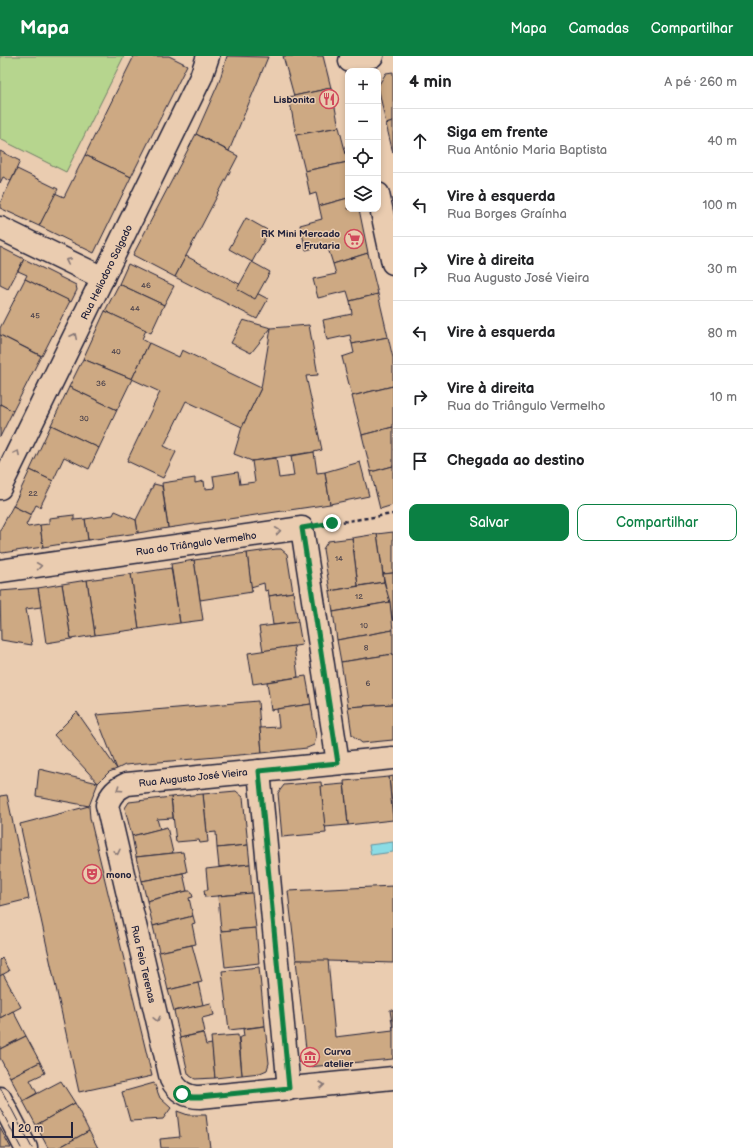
<!DOCTYPE html>
<html lang="pt">
<meta charset="utf-8">
<style>
:root{--surface:#fff;--page:#f2f2f2;--text:#202124;--muted:#757577;--line:#e0e0e0;--accent:#0b8043}
body{margin:0;font-family:"Balsamiq Sans",sans-serif;background:var(--page);color:var(--text)}
.controls{position:absolute;right:12px;top:12px;display:grid;overflow:hidden;border-radius:8px;box-shadow:0 2px 6px #0003}
.controls button{width:36px;height:36px;display:grid;place-items:center;padding:0;border:0;border-bottom:1px solid var(--line);background:var(--surface);color:var(--text);font:20px sans-serif}
.scale{position:absolute;left:12px;bottom:10px;width:61px;box-sizing:border-box;padding-left:4px;border:2px solid #22223b;border-top:0;font-size:11px;line-height:14px;white-space:nowrap;color:#22223b;-webkit-text-stroke:3px #eaccb0;paint-order:stroke}
.stop{position:absolute;width:12px;height:12px;margin:-9px;border:3px solid #0b8043;border-radius:50%;background:#fff}
.stop.end{background:#0b8043;border-color:#fff;box-shadow:0 1px 4px #0008}
.list{margin:0;padding:0;list-style:none}
h2{display:flex;justify-content:space-between;align-items:center;height:52px;margin:0;padding:0 16px;font-size:17px}
h2 small{font-size:13px;font-weight:400;color:var(--muted)}
.list li{display:grid;grid-template-columns:26px 1fr auto;gap:12px;align-items:center;box-sizing:border-box;height:64px;padding:0 16px;border-top:1px solid var(--line)}
.list b{display:block;font-size:15px;white-space:nowrap}
.list p{margin:0;font-size:13px;white-space:nowrap;color:var(--muted)}
.list em{font-size:13px;font-style:normal;color:var(--muted)}
.actions{display:flex;gap:8px;padding:12px 16px}
.actions a{flex:1;padding:9px 0;border:1px solid var(--accent);border-radius:8px;text-align:center;font-size:14px;color:var(--accent)}
.actions .main{background:var(--accent);color:#fff}
.icon{flex:none;width:22px;height:22px;fill:none;stroke:currentColor;stroke-width:2;stroke-linecap:round;stroke-linejoin:round}
.map{position:relative;flex:none;width:393px;height:1092px;overflow:hidden}
header{display:flex;align-items:center;gap:24px;box-sizing:border-box;height:56px;padding:0 20px;background:var(--accent);color:#fff}
header strong{font-size:19px}
nav{display:flex;gap:22px;margin-inline-start:auto;font-size:14px}
main{display:flex}
aside{flex:1;background:var(--surface)}
.map>svg:first-child{display:block}
.green{fill:#b6d58e;stroke:#6c7c64}
.water{fill:#8bdce5;stroke:#6192a1}
.building{fill:#cda983;stroke:#22223b}
.lines{fill:none;stroke-linecap:round;stroke-linejoin:round}
.minor-casing{stroke:#22223b;stroke-width:25}
.path{stroke:#22223b;stroke-width:2.5;stroke-dasharray:4 3;stroke-linecap:butt}
.minor{stroke:#eaccb0;stroke-width:22}
.tram{stroke:#22223b;stroke-width:1}
.oneway{stroke:#867776}
.route{stroke:#0b8043;stroke-width:5}
.labels{text-anchor:middle;stroke-width:3;stroke-linejoin:round;paint-order:stroke}
.number-label{font-size:8px;fill:#4d444d}
.poi-label{font-size:10px;font-weight:bold;fill:#22223b;stroke:#eaccb0;text-anchor:end}
.street-label{font-size:10px;fill:#22223b;stroke:#eaccb0}
</style>
<header>
<strong>Mapa</strong>
<nav><a>Mapa</a><a>Camadas</a><a>Compartilhar</a></nav>
</header>
<main>
<div class="map">
<svg width="393" height="1092" viewBox="0 0 393 1092">
<rect width="100%" height="100%" fill="#eaccb0"/>
<filter id="ink" filterUnits="userSpaceOnUse"><feTurbulence type="fractalNoise" baseFrequency=".025" numOctaves="2"/><feDisplacementMap in="SourceGraphic" scale="8" xChannelSelector="R" yChannelSelector="G"/><feConvolveMatrix kernelMatrix="1 2 1 2 8 2 1 2 1" color-interpolation-filters="sRGB"/></filter>
<g filter="url(#ink)">
<!-- green -->
<polygon class="green" points="0,0 124,0 66,116 0,83"/>
<!-- water -->
<polygon class="water" points="393,786 393,796 371,799 369,789"/>
<!-- building -->
<g class="building">
<polygon points="134,0 169,0 187,9 131,121 85,99"/>
<polygon points="227,0 268,1 229,95 196,78 219,26"/>
<polygon points="283,0 323,0 331,32 294,40"/>
<polygon points="393,16 393,66 386,68 378,30 386,17"/>
<polygon points="331,32 339,71 296,79 289,41"/>
<polygon points="393,66 393,97 386,68"/>
<polygon points="339,71 348,106 305,115 296,79"/>
<polygon points="196,78 238,100 175,221 133,199"/>
<polygon points="0,95 20,105 11,125 3,121 0,127"/>
<polygon points="85,99 131,121 94,197 39,170 55,137 64,141"/>
<polygon points="348,106 348,142 319,150 316,137 310,139 305,115"/>
<polygon points="17,113 58,133 39,170 0,152 0,147"/>
<polygon points="348,142 348,153 359,153 368,197 333,208 327,189 306,194 300,169 322,163 319,150"/>
<polygon points="246,162 269,175 252,206 229,193"/>
<polygon points="0,191 24,203 8,233 0,229"/>
<polygon points="368,197 378,238 350,245 347,235 318,242 313,223 336,218 333,208"/>
<polygon points="186,200 268,243 257,263 175,221"/>
<polygon points="24,203 76,229 77,234 71,246 25,223 27,219 18,215"/>
<polygon points="252,206 270,216 255,243 237,233"/>
<polygon points="128,208 174,230 164,249 119,228"/>
<polygon points="25,223 70,245 42,300 0,279 0,272"/>
<polygon points="119,228 164,249 151,277 105,255"/>
<polygon points="378,238 388,281 352,288 350,279 327,284 323,264 352,258 350,245"/>
<polygon points="105,255 146,274 142,283 149,287 132,323 83,303"/>
<polygon points="243,264 271,272 251,297 231,287"/>
<polygon points="309,269 318,319 306,320 322,394 314,396 252,405 234,398 242,371 261,332 271,272"/>
<polygon points="0,279 41,300 13,355 0,348"/>
<polygon points="388,281 393,302 393,330 352,340 342,301 354,297 352,288"/>
<polygon points="149,287 179,301 182,294 261,332 242,371 186,345 164,390 176,396 163,422 127,405 160,336 132,323"/>
<polygon points="83,303 132,323 117,354 69,331"/>
<polygon points="393,330 393,371 362,379 352,340"/>
<polygon points="69,331 117,354 99,392 51,369"/>
<polygon points="0,348 13,355 0,381"/>
<polygon points="51,369 99,392 89,413 64,401 53,425 30,414"/>
<polygon points="393,371 393,410 371,416 362,379"/>
<polygon points="314,396 317,417 325,416 330,448 168,472 162,427 195,422 195,427 204,425 205,433 215,432 213,420 238,416 240,428 255,426 252,405 276,402 279,422 294,420 291,400"/>
<polygon points="360,406 369,440 330,448 325,416"/>
<polygon points="393,410 393,449 380,453 371,416"/>
<polygon points="30,414 53,425 40,451 36,449 31,459 13,450"/>
<polygon points="154,428 162,430 168,472 138,477 136,464"/>
<polygon points="13,450 31,459 26,469 28,471 40,469 43,491 2,497 0,495 0,474"/>
<polygon points="115,455 136,464 138,477 88,484 85,463 113,459"/>
<polygon points="74,459 74,464 85,463 88,484 43,491 40,469 49,468 49,462"/>
<polygon points="393,476 393,517 383,518 377,478"/>
<polygon points="377,478 384,526 358,530 352,482"/>
<polygon points="352,482 358,530 330,535 323,493 328,485"/>
<polygon points="276,493 281,493 287,498 293,536 269,540 268,534 265,535 264,527 251,531 247,497"/>
<polygon points="247,497 252,536 200,544 194,504"/>
<polygon points="194,504 203,564 180,567 171,508"/>
<polygon points="171,512 180,567 139,573 131,518"/>
<polygon points="393,517 393,565 383,518"/>
<polygon points="131,518 139,573 95,579 87,524"/>
<polygon points="87,524 95,579 71,583 62,528"/>
<polygon points="384,526 390,546 333,556 330,535"/>
<polygon points="62,528 71,583 46,587 38,532"/>
<polygon points="38,532 41,551 26,553 32,589 1,584 0,535"/>
<polygon points="293,536 298,566 273,569 269,540"/>
<polygon points="390,546 393,574 337,584 333,556"/>
<polygon points="298,566 302,589 263,595 259,571"/>
<polygon points="393,574 393,598 341,606 337,584"/>
<polygon points="294,590 298,621 253,628 248,597"/>
<polygon points="393,598 393,648 348,651 341,606"/>
<polygon points="306,620 311,648 271,654 267,626"/>
<polygon points="258,645 262,697 125,709 117,713 96,659"/>
<polygon points="311,648 316,681 314,689 307,692 262,697 260,672 279,671 277,653"/>
<polygon points="393,648 393,684 362,687 352,679 348,651"/>
<polygon points="77,656 117,713 109,716 98,727 54,679"/>
<polygon points="39,713 98,727 89,750 36,740"/>
<polygon points="393,720 393,761 389,721"/>
<polygon points="389,721 393,764 348,769 344,725"/>
<polygon points="321,726 326,777 282,781 278,737 284,729"/>
<polygon points="344,728 348,769 325,771 321,730"/>
<polygon points="236,735 243,741 248,789 217,792 216,776 207,777 203,738"/>
<polygon points="203,738 208,786 200,787 199,784 176,786 171,741"/>
<polygon points="7,739 29,843 0,850 0,740"/>
<polygon points="171,741 173,762 157,763 160,773 132,780 126,757 125,752 129,746"/>
<polygon points="89,750 90,762 152,1020 79,1036 20,768"/>
<polygon points="167,771 173,797 136,801 132,780"/>
<polygon points="248,789 250,808 219,811 217,792"/>
<polygon points="183,796 187,816 142,825 136,801"/>
<polygon points="250,808 252,837 205,841 204,834 208,834 206,813"/>
<polygon points="183,817 187,835 147,845 142,825"/>
<polygon points="393,830 393,907 296,904 288,835"/>
<polygon points="187,835 191,835 193,841 189,842 193,860 153,870 147,845"/>
<polygon points="252,837 256,872 221,875 218,840"/>
<polygon points="193,860 195,867 192,868 196,888 159,896 153,870"/>
<polygon points="256,872 259,907 225,911 221,875"/>
<polygon points="192,889 202,926 168,934 159,896"/>
<polygon points="2,902 9,915 0,920 0,904"/>
<polygon points="296,904 328,904 335,981 393,974 390,954 393,954 393,1003 308,1011"/>
<polygon points="259,911 265,970 229,974 222,915"/>
<polygon points="3,918 21,951 0,962 0,920"/>
<polygon points="198,927 203,949 174,955 168,934"/>
<polygon points="211,947 214,959 202,962 205,976 180,982 174,955"/>
<polygon points="13,955 26,980 0,993 0,962"/>
<polygon points="265,970 269,1007 267,1014 260,1017 242,1019 239,982 244,980 243,973"/>
<polygon points="203,977 206,989 212,988 215,1022 195,1023 190,1020 188,1017 180,982"/>
<polygon points="238,979 242,1019 215,1022 211,981"/>
<polygon points="26,980 40,1006 10,1021 0,1002 0,993"/>
<polygon points="40,1006 45,1017 30,1024 37,1037 23,1045 10,1021"/>
<polygon points="61,1025 75,1047 36,1069 23,1045"/>
<polygon points="154,1027 160,1042 171,1052 163,1063 130,1065 122,1036"/>
<polygon points="75,1047 89,1075 58,1092 48,1092 36,1069"/>
<polygon points="177,1055 188,1059 206,1059 210,1092 161,1092 160,1083 180,1081"/>
<polygon points="0,1072 11,1092 0,1092"/>
<polygon points="89,1075 98,1092 58,1092"/>
</g>
<g class="lines">
<defs>
<g id="minor">
<polyline points="350,5 372,0"/>
<polyline points="378,138 393,207"/>
<polyline points="0,172 103,222"/>
<polyline points="0,432 201,21 208,0"/>
<polyline points="0,515 302,472 338,707"/>
<path d="M 393,702 L 127,728 C 116,733 111,738 107,749 L 171,1023 C 177,1035 186,1041 200,1041 L 393,1022"/>
<polyline points="259,715 289,1033"/>
<polyline points="0,1042 26,1092"/>
</g>
</defs>
<!-- minor casing -->
<use href="#minor" class="minor-casing"/>
<!-- path -->
<polyline class="path" points="322,469 393,458"/>
<!-- minor -->
<use href="#minor" class="minor"/>
<!-- tram -->
<g class="tram">
<polyline points="0,1031 32,1092"/>
<polyline points="0,1052 21,1092"/>
</g>
</g>
<!-- one-way arrows -->
<defs><path id="oneway-chevron" d="M-2-3.5L2.5 0L-2 3.5" fill="none" stroke-width="1.6" stroke-linecap="round" stroke-linejoin="round"/></defs>
<g class="oneway">
<use href="#oneway-chevron" transform="translate(68 205) rotate(-154)"/>
<use href="#oneway-chevron" transform="translate(74 280) rotate(-64)"/>
<use href="#oneway-chevron" transform="translate(17 397) rotate(-64)"/>
<use href="#oneway-chevron" transform="translate(278 475) rotate(-8)"/>
<use href="#oneway-chevron" transform="translate(39 510) rotate(-8)"/>
<use href="#oneway-chevron" transform="translate(119 733) rotate(146)"/>
<use href="#oneway-chevron" transform="translate(117 796) rotate(77)"/>
<use href="#oneway-chevron" transform="translate(157 963) rotate(77)"/>
<use href="#oneway-chevron" transform="translate(322 1029) rotate(-6)"/>
</g>
</g>
<g class="lines" filter="url(#ink)">
<!-- route -->
<polyline class="route" points="182,1038 192,1041 200,1041 289,1032 259,715 338,707 302,472 332,467"/>
</g>
<!-- icons -->
<defs>
<symbol id="restaurant-ring" viewBox="-11 -11 22 22"><circle r="9.5" fill="#eaccb0" stroke="#d1495b" stroke-width="1.5"/><path d="M-5-6h1v4h1v-4h1v4h1v-4h1v5L-1.5 .5V6h-2V.5L-5-1ZM5-6V6H3V1.5H1.5Q1.5-4 5-6Z" fill="#d1495b"/></symbol>
<symbol id="supermarket-ring" viewBox="-11 -11 22 22"><circle r="9.5" fill="#eaccb0" stroke="#d1495b" stroke-width="1.5"/><path d="M-6-5.5h2.5l.6 2H6L4.5 2H-2.5L-4.4-4H-6ZM-1.5 3.2a1.3 1.3 0 1 0 .1 0ZM3 3.2a1.3 1.3 0 1 0 .1 0Z" fill="#d1495b"/></symbol>
<symbol id="theatre-ring" viewBox="-11 -11 22 22"><circle r="9.5" fill="#eaccb0" stroke="#d1495b" stroke-width="1.5"/><path d="M-5-5.5Q0-4 5-5.5V0Q5 5 0 6Q-5 5-5 0ZM-3.3-2.5H-1v1.5H-3.3ZM1-2.5H3.3v1.5H1ZM-2.8 1Q0 5.5 2.8 1Z" fill="#d1495b"/></symbol>
<symbol id="museum-ring" viewBox="-11 -11 22 22"><circle r="9.5" fill="#eaccb0" stroke="#d1495b" stroke-width="1.5"/><path d="M0-6L6-3V-2H-6V-3ZM-5-1h2V3h-2ZM-1-1h2V3h-2ZM3-1h2V3H3ZM-6 4H6V6H-6Z" fill="#d1495b"/></symbol>
</defs>
<g fill-rule="evenodd">
<use href="#restaurant-ring" x="318" y="32" width="22" height="22"/>
<use href="#supermarket-ring" x="343" y="172" width="22" height="22"/>
<use href="#theatre-ring" x="81" y="807" width="22" height="22"/>
<use href="#museum-ring" x="299" y="990" width="22" height="22"/>
</g>
<g class="labels">
<!-- number labels -->
<g class="number-label">
<text x="146" y="232">46</text>
<text x="135" y="255">44</text>
<text x="35" y="262">45</text>
<text x="116" y="298">40</text>
<text x="101" y="330">36</text>
<text x="84" y="365">30</text>
<text x="33" y="440">22</text>
<text x="339" y="505">14</text>
<text x="359" y="543">12</text>
<text x="364" y="572">10</text>
<text x="366" y="594">8</text>
<text x="368" y="630">6</text>
</g>
<!-- poi labels -->
<g class="poi-label">
<text x="315" y="47">Lisbonita</text>
<text x="340" y="181">RK Mini Mercado<tspan x="340" dy="12">e Frutaria</tspan></text>
<text x="106" y="822" text-anchor="start">mono</text>
<text x="324" y="999" text-anchor="start">Curva<tspan x="324" dy="12">atelier</tspan></text>
</g>
<!-- street labels -->
<g class="street-label">
<text transform="translate(106 216) rotate(-64)" y="4">Rua Heliodoro Salgado</text>
<text transform="translate(196 487) rotate(-8)" y="4">Rua do Triângulo Vermelho</text>
<text transform="translate(193 721) rotate(-6)" y="4">Rua Augusto José Vieira</text>
<text transform="translate(144 908) rotate(77)" y="4">Rua Feio Terenas</text>
</g>
</g>
</svg>
<div class="controls">
<button>+</button>
<button>−</button>
<button><svg class="icon" aria-label="locate" viewBox="0 0 24 24"><circle cx="12" cy="12" r="6"/><path d="M12 2v4M12 18v4M2 12h4M18 12h4"/></svg></button>
<button><svg class="icon" aria-label="layers" viewBox="0 0 24 24"><path d="M12 4l9 5-9 5-9-5zM3 14l9 5 9-5"/></svg></button>
</div>
<div class="scale">20 m</div>
<div class="stop" style="left:182px;top:1038px"></div>
<div class="stop end" style="left:332px;top:467px"></div>
</div>
<aside>
<h2>4 min<small>A pé · 260 m</small></h2>
<ul class="list">
<li><svg class="icon" aria-label="ahead" viewBox="0 0 24 24"><path d="M12 20V5M6 11l6-6 6 6"/></svg><div><b>Siga em frente</b><p>Rua António Maria Baptista</p></div><em>40 m</em></li>
<li><svg class="icon" aria-label="left" viewBox="0 0 24 24"><path d="M17 20v-9H6M10 6l-5 5 5 5"/></svg><div><b>Vire à esquerda</b><p>Rua Borges Graínha</p></div><em>100 m</em></li>
<li><svg class="icon" aria-label="right" viewBox="0 0 24 24"><path d="M7 20v-9h11M14 6l5 5-5 5"/></svg><div><b>Vire à direita</b><p>Rua Augusto José Vieira</p></div><em>30 m</em></li>
<li><svg class="icon" aria-label="left" viewBox="0 0 24 24"><path d="M17 20v-9H6M10 6l-5 5 5 5"/></svg><div><b>Vire à esquerda</b></div><em>80 m</em></li>
<li><svg class="icon" aria-label="right" viewBox="0 0 24 24"><path d="M7 20v-9h11M14 6l5 5-5 5"/></svg><div><b>Vire à direita</b><p>Rua do Triângulo Vermelho</p></div><em>10 m</em></li>
<li><svg class="icon" aria-label="arrive" viewBox="0 0 24 24"><path d="M6 21V4h12l-3 4 3 4H6"/></svg><div><b>Chegada ao destino</b></div></li>
</ul>
<div class="actions"><a class="main">Salvar</a><a>Compartilhar</a></div>
</aside>
</main>
